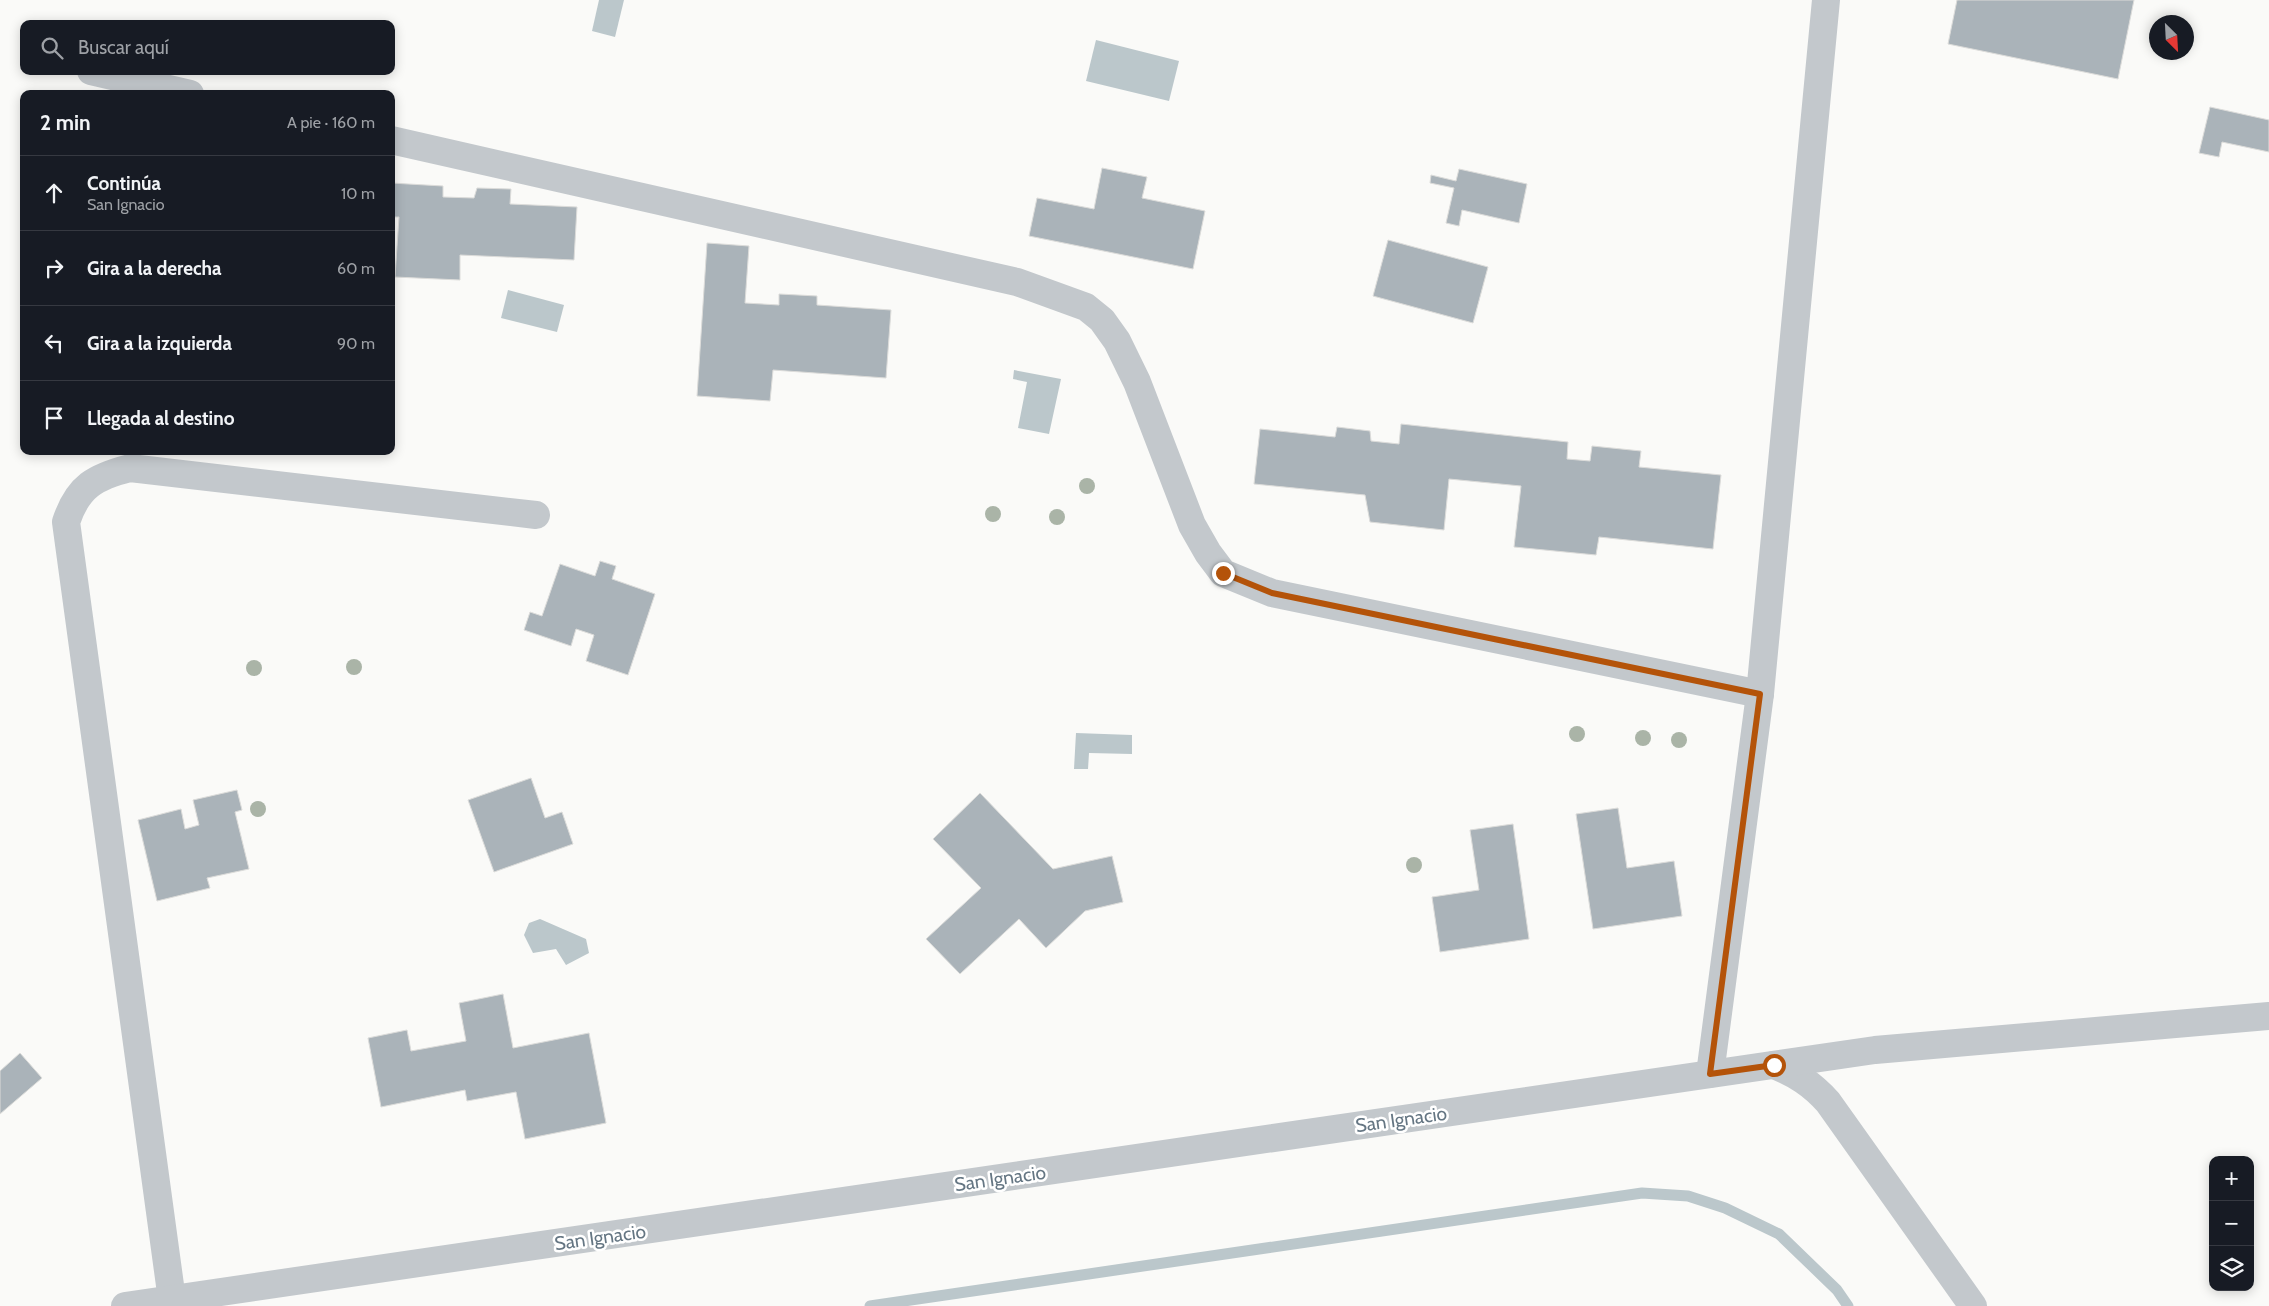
<!DOCTYPE html>
<html lang="es">
<meta charset="utf-8">
<style>
:root{--surface:#171b24;--page:#242831;--text:#f1f3f6;--muted:#9ea1a6;--line:#363941}
body{margin:0;font-family:Cabin,sans-serif;background:var(--page);color:var(--text)}
.controls{position:absolute;right:15px;bottom:15px;display:grid;overflow:hidden;border-radius:10px;box-shadow:0 2px 12px #0003}
.controls button{width:45px;height:45px;display:grid;place-items:center;padding:0;border:0;border-bottom:1px solid var(--line);background:var(--surface);color:var(--text);font:25px sans-serif}
.compass{position:absolute;left:2149px;top:15px;width:45px;height:45px;border-radius:50%;background:var(--surface);box-shadow:0 2px 12px #0003;rotate:156deg}
.stop{position:absolute;width:15px;height:15px;margin:-11px;border:4px solid #b45309;border-radius:50%;background:#fff}
.stop.end{background:#b45309;border-color:#fff;box-shadow:0 1px 5px #0008}
.list{margin:0;padding:0;list-style:none}
h2{display:flex;justify-content:space-between;align-items:center;height:65px;margin:0;padding:0 20px;font-size:21px}
h2 small{font-size:16px;font-weight:400;color:var(--muted)}
.list li{display:grid;grid-template-columns:32px 1fr auto;gap:15px;align-items:center;box-sizing:border-box;height:75px;padding:0 20px;border-top:1px solid var(--line)}
.list b{display:block;font-size:19px;white-space:nowrap}
.list p{margin:0;font-size:16px;white-space:nowrap;color:var(--muted)}
.list em{font-size:16px;font-style:normal;color:var(--muted)}
.icon{flex:none;width:28px;height:28px;fill:none;stroke:currentColor;stroke-width:2;stroke-linecap:round;stroke-linejoin:round}
.map{position:relative;flex:none;width:2269px;height:1306px;overflow:hidden}
.search{position:absolute;background:var(--surface);box-shadow:0 2px 12px #0003;left:20px;top:20px;width:375px;height:55px;display:flex;align-items:center;gap:12px;box-sizing:border-box;padding:0 18px;border-radius:10px;color:var(--muted);font-size:19px}
.panel{position:absolute;background:var(--surface);box-shadow:0 2px 12px #0003;left:20px;top:90px;width:375px;height:365px;border-radius:10px}
.map>svg:first-child{display:block}
.water{fill:#bbc7cb}
.lines{fill:none;stroke-linecap:round;stroke-linejoin:round}
.stream{stroke:#bbc7cb;stroke-width:11}
.building{fill:#aab3b9;stroke:#dcdcda}
.minor{stroke:#c3c8cc;stroke-width:28}
.tree{fill:#aab4a7}
.route{stroke:#b45309;stroke-width:6}
.labels{text-anchor:middle;stroke-width:5;stroke-linejoin:round;paint-order:stroke}
.street-label{font-size:19px;fill:#657683;stroke:#fff}
</style>
<div class="map">
<svg width="2269" height="1306" viewBox="0 0 2269 1306">
<rect width="100%" height="100%" fill="#fafaf8"/>
<!-- water -->
<g class="water">
<polygon points="599,0 624,0 615,37 592,31"/>
<polygon points="1096,40 1179,61 1169,101 1086,81"/>
<polygon points="508,290 564,305 557,332 501,318"/>
<polygon points="1014,370 1061,379 1049,434 1018,428 1027,382 1013,379"/>
<polygon points="1076,733 1132,735 1132,754 1089,753 1088,769 1074,769"/>
<polygon points="540,919 586,939 589,953 566,965 556,949 533,953 524,935 529,923"/>
</g>
<g class="lines">
<!-- stream -->
<polyline class="stream" points="870,1306 1642,1193 1688,1196 1725,1208 1779,1234 1837,1290 1848,1306"/>
</g>
<!-- building -->
<g class="building">
<polygon points="1957,0 2134,0 2118,79 1948,44"/>
<polygon points="2210,107 2269,120 2269,152 2222,142 2219,157 2199,153"/>
<polygon points="1102,168 1147,177 1142,198 1205,211 1193,269 1029,236 1037,198 1094,209"/>
<polygon points="1459,169 1527,184 1519,223 1462,210 1459,226 1446,223 1454,188 1430,183 1431,175 1456,181"/>
<polygon points="391,183 443,186 443,197 474,198 477,188 511,189 510,204 577,207 574,260 460,255 460,280 395,277 399,217 391,217"/>
<polygon points="1388,240 1488,267 1473,323 1373,296"/>
<polygon points="707,243 749,246 745,303 779,305 779,294 817,296 817,305 891,310 886,378 773,370 770,401 697,396"/>
<polygon points="1401,424 1568,442 1567,459 1590,461 1592,446 1641,451 1639,467 1721,475 1713,549 1599,537 1596,555 1514,547 1521,486 1449,479 1444,530 1370,522 1365,495 1254,484 1260,429 1335,437 1337,427 1370,431 1371,441 1399,444"/>
<polygon points="600,561 616,566 612,579 655,594 628,675 586,661 594,635 576,629 571,646 524,630 530,612 542,616 560,564 595,576"/>
<polygon points="531,778 545,818 562,812 573,844 494,872 468,800"/>
<polygon points="237,790 242,810 235,812 249,869 207,878 210,888 157,901 138,820 181,809 185,829 199,825 193,800"/>
<polygon points="980,793 1053,869 1112,856 1123,902 1085,911 1046,948 1019,919 960,974 926,939 981,888 933,839"/>
<polygon points="1618,808 1627,868 1674,861 1682,916 1593,929 1576,814"/>
<polygon points="1513,824 1529,939 1440,952 1432,897 1479,890 1470,830"/>
<polygon points="503,994 513,1048 589,1033 606,1123 525,1139 516,1092 467,1101 465,1090 381,1107 368,1038 407,1030 411,1051 466,1041 459,1003"/>
<polygon points="20,1053 42,1078 0,1114 0,1071"/>
</g>
<g class="lines">
<!-- minor -->
<g class="minor">
<polyline points="91,71 190,94"/>
<polyline points="391,140 1017,282 1086,307 1102,320 1117,341 1137,382 1192,525 1208,553 1223,573 1272,593 1760,694"/>
<path d="M 1774,1065 C 1796,1074 1812,1084 1828,1102 L 1973,1306"/>
<polyline points="1710,1074 1760,694 1826,0"/>
<path d="M 172,1300 L 66,522 C 78,486 95,477 130,468 L 536,515"/>
<polyline points="125,1306 1875,1050 2269,1016"/>
</g>
</g>
<!-- trees -->
<g class="tree">
<circle cx="1087" cy="486" r="8"/>
<circle cx="993" cy="514" r="8"/>
<circle cx="1057" cy="517" r="8"/>
<circle cx="354" cy="667" r="8"/>
<circle cx="254" cy="668" r="8"/>
<circle cx="1577" cy="734" r="8"/>
<circle cx="1643" cy="738" r="8"/>
<circle cx="1679" cy="740" r="8"/>
<circle cx="258" cy="809" r="8"/>
<circle cx="1414" cy="865" r="8"/>
</g>
<g class="lines">
<!-- route -->
<polyline class="route" points="1223,573 1272,593 1760,694 1710,1074 1774,1065"/>
</g>
<g class="labels">
<!-- street labels -->
<g class="street-label">
<text transform="translate(1401 1119) rotate(-8)" y="7">San Ignacio</text>
<text transform="translate(1000 1178) rotate(-8)" y="7">San Ignacio</text>
<text transform="translate(600 1237) rotate(-8)" y="7">San Ignacio</text>
</g>
</g>
</svg>
<div class="controls">
<button>+</button>
<button>−</button>
<button><svg class="icon" aria-label="layers" viewBox="0 0 24 24"><path d="M12 4l9 5-9 5-9-5zM3 14l9 5 9-5"/></svg></button>
</div>
<svg class="compass" viewBox="-18 -18 36 36"><path d="M0-13l5 13h-10z" fill="#e53935"/><path d="M0 13l5-13h-10z" fill="#9ea1a6"/></svg>
<div class="stop" style="left:1774px;top:1065px"></div>
<div class="stop end" style="left:1223px;top:573px"></div>
<div class="search"><svg class="icon" aria-label="search" viewBox="0 0 24 24"><circle cx="10" cy="10" r="6"/><path d="M15 15l6 6"/></svg>Buscar aquí</div>
<section class="panel">
<h2>2 min<small>A pie · 160 m</small></h2>
<ul class="list">
<li><svg class="icon" aria-label="ahead" viewBox="0 0 24 24"><path d="M12 20V5M6 11l6-6 6 6"/></svg><div><b>Continúa</b><p>San Ignacio</p></div><em>10 m</em></li>
<li><svg class="icon" aria-label="right" viewBox="0 0 24 24"><path d="M7 20v-9h11M14 6l5 5-5 5"/></svg><div><b>Gira a la derecha</b></div><em>60 m</em></li>
<li><svg class="icon" aria-label="left" viewBox="0 0 24 24"><path d="M17 20v-9H6M10 6l-5 5 5 5"/></svg><div><b>Gira a la izquierda</b></div><em>90 m</em></li>
<li><svg class="icon" aria-label="arrive" viewBox="0 0 24 24"><path d="M6 21V4h12l-3 4 3 4H6"/></svg><div><b>Llegada al destino</b></div></li>
</ul>
</section>
</div>
